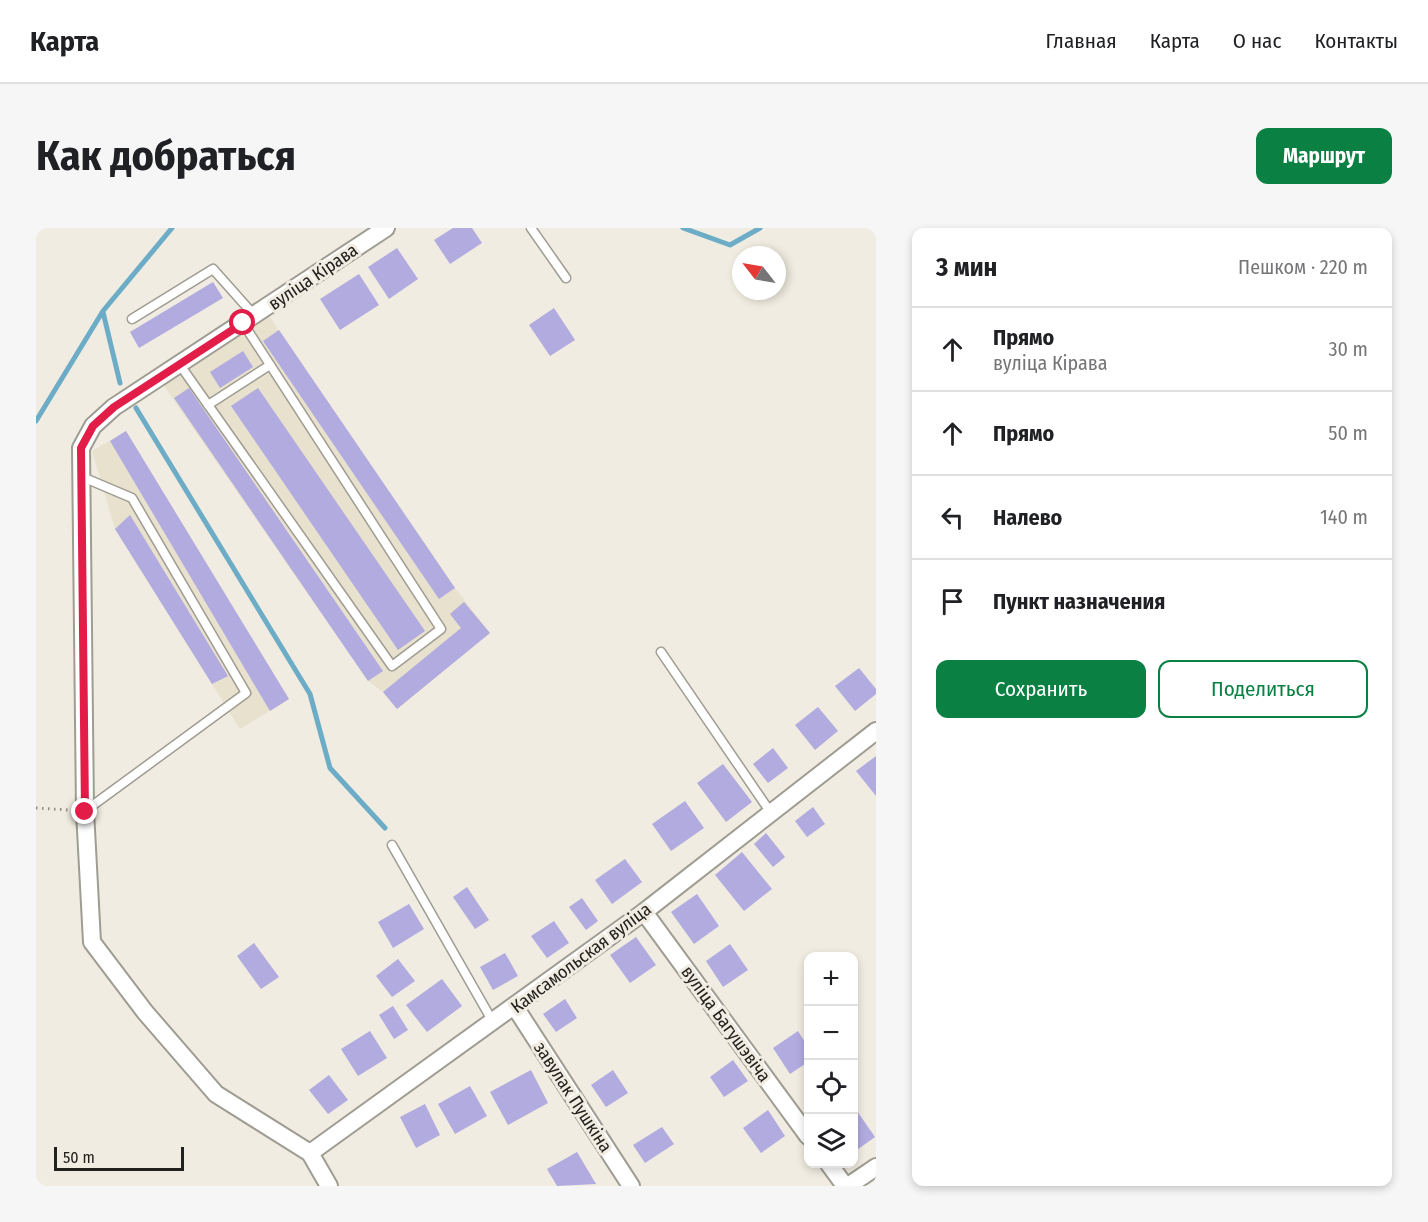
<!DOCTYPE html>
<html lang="ru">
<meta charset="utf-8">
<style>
:root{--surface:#fff;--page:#f6f6f6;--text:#202124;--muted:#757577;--line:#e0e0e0;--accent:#0b8043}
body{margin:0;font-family:"Fira Sans Condensed",sans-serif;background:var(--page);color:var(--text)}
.controls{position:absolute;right:18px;bottom:18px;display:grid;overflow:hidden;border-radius:12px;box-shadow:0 3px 9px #0003}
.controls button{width:54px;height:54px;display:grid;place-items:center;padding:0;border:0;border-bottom:2px solid var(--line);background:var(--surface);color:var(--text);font:30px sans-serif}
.compass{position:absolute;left:696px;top:18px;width:54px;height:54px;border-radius:50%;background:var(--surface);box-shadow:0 3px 9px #0003;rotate:301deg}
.scale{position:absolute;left:18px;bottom:15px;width:130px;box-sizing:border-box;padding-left:6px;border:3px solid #22211d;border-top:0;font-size:16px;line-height:21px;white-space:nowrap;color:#22211d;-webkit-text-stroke:4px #f0ece1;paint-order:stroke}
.stop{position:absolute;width:18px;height:18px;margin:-14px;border:4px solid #e11d48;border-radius:50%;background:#fff}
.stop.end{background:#e11d48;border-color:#fff;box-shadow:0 2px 6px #0008}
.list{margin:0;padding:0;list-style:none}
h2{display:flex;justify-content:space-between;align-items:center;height:78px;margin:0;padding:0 24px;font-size:26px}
h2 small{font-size:20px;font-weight:400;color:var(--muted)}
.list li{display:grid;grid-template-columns:39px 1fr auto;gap:18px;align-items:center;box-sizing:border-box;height:84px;padding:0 24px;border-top:2px solid var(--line)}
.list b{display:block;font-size:22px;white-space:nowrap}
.list p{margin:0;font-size:20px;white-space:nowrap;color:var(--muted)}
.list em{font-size:20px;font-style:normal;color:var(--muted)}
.actions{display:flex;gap:12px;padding:18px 24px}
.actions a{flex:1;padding:14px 0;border:2px solid var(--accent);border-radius:12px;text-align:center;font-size:21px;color:var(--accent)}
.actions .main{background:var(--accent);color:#fff}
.icon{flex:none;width:33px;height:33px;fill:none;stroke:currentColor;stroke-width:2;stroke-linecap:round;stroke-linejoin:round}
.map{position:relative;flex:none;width:840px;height:958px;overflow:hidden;border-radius:12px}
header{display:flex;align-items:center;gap:36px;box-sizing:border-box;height:84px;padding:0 30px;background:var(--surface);border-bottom:2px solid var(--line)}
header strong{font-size:28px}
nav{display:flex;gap:33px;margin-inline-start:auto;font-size:21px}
.intro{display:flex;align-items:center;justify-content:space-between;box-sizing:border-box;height:144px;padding:0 36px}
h1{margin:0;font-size:42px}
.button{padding:15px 27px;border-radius:12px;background:var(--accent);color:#fff;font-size:21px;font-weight:700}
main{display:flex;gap:36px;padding:0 36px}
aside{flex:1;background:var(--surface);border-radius:12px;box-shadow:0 3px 9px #0003}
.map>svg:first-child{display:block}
.built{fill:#e7e1ce}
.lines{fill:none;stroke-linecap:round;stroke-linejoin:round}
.stream{stroke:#6cacc6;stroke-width:5}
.building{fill:#b1abe0}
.service-casing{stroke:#9f9c92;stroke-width:11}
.minor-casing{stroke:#9f9c92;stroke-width:20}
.path{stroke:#8f8c85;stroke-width:3;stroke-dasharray:1.5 4.5;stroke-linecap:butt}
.service{stroke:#fff;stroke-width:8}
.minor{stroke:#fff;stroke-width:16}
.route{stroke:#e11d48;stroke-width:8}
.labels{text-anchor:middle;stroke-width:6;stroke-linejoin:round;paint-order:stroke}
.street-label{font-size:18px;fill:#22211d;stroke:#f0ece1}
</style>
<header>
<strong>Карта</strong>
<nav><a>Главная</a><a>Карта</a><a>О нас</a><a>Контакты</a></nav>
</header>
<div class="intro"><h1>Как добраться</h1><a class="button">Маршрут</a></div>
<main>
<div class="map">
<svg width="840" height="958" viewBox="0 0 840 958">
<rect width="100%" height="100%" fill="#f0ece1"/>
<!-- built -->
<g class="built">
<polygon points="233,88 419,360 454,405 361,481 347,464 332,453 128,158"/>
<polygon points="90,203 253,471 204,501 79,301 56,223"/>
</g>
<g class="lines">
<!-- stream -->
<g class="stream">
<polyline points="647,0 694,17 724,0"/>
<polyline points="67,84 84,155"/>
<polyline points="100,180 274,466 294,540 349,600"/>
<polyline points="0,193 67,83 136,0"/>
</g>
</g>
<!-- building -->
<g class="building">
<polygon points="417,0 436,0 446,15 414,36 398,12"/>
<polygon points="361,20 382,51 353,71 332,39"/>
<polygon points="323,46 343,77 304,102 284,71"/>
<polygon points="177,54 187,70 103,120 94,104"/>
<polygon points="518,80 539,112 514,128 493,97"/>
<polygon points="243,102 419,360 403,371 227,113"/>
<polygon points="207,123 217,139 184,160 174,144"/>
<polygon points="153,160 347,443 332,453 138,170"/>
<polygon points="222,160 389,403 362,422 195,178"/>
<polygon points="90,203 253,471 234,483 74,213"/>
<polygon points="94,287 192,448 176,456 79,301"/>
<polygon points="428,374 454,405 361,481 347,464 425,400 414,386"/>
<polygon points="823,440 840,461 840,466 819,483 799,458"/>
<polygon points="782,479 802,503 779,522 759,497"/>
<polygon points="737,520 752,540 732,555 717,536"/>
<polygon points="840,528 840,568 820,543"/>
<polygon points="687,536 716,574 690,594 661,555"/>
<polygon points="649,573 668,600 635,623 616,596"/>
<polygon points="777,579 789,596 771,609 759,593"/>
<polygon points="730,605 749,629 737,639 718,616"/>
<polygon points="706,624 736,661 708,683 679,647"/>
<polygon points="589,631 606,654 576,676 559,652"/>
<polygon points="431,659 453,692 439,701 417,669"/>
<polygon points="661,666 683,698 658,716 635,684"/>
<polygon points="546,670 562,693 550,702 533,679"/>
<polygon points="373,676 388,701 357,720 342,694"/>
<polygon points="518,693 533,715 511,730 495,708"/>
<polygon points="600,709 620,737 594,755 574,727"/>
<polygon points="218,715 243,749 225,761 201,728"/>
<polygon points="694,716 712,742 687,759 670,733"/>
<polygon points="469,725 482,748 457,762 444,739"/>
<polygon points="362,731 379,753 356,769 340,748"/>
<polygon points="406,751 426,778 391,804 370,777"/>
<polygon points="529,771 541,790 520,804 507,786"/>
<polygon points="357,778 372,802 358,811 343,787"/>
<polygon points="334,803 351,830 322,848 305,821"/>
<polygon points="762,803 772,819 772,834 754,846 737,820"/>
<polygon points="697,832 712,853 688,869 674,849"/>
<polygon points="495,842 512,875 472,897 454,864"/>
<polygon points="577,842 592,865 570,879 555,857"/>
<polygon points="293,847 312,872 292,886 273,862"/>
<polygon points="434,858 451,888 419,906 402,876"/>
<polygon points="389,876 404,907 380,920 364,889"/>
<polygon points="732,882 749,908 725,925 707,900"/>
<polygon points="821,883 839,909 818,924 818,886"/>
<polygon points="626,899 638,916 609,935 597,917"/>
<polygon points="541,924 560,956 521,958 511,941"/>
</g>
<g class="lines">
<defs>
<g id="service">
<polyline points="495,0 530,50"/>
<polyline points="96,91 177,41 218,87"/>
<polyline points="144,137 356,438 405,401 207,95"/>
<polyline points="172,177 234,137"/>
<polyline points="44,248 96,270 210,465 49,583"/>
<polyline points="625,424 735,585"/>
<polyline points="356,617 457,794"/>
</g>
<g id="minor">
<polyline points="608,684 772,908"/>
<polyline points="479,779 595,958"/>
<polyline points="274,925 180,866 109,784 56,714 49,583 45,220 57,198 78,179 350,0"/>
<polyline points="793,936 809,958"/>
<polyline points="293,958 274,925 608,684 840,503"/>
<polyline points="812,958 840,939"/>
</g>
</defs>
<!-- service casing -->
<use href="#service" class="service-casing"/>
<!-- minor casing -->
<use href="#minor" class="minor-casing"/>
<!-- path -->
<polyline class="path" points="0,580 32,582"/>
<!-- service -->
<use href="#service" class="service"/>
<!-- minor -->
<use href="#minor" class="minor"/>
</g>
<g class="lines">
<!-- route -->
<polyline class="route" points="49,584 45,220 57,198 78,179 207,95"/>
</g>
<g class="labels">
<!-- street labels -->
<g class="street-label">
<text transform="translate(277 49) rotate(-34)" y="6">вуліца Кірава</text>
<text transform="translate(545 730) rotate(-37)" y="6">Камсамольская вуліца</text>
<text transform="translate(690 796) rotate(54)" y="6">вуліца Багушэвіча</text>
<text transform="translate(537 869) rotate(57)" y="6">завулак Пушкіна</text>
</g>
</g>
</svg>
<div class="controls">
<button>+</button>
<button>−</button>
<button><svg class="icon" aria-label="locate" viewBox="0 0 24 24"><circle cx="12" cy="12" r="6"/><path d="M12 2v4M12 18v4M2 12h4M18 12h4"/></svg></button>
<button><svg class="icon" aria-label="layers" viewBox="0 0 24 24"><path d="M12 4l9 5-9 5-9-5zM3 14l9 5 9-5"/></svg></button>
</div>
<svg class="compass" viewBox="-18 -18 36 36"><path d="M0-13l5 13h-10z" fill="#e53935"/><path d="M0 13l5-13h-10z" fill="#757577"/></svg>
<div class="scale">50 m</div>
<div class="stop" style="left:207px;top:95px"></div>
<div class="stop end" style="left:49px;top:584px"></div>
</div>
<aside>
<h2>3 мин<small>Пешком · 220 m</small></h2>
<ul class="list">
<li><svg class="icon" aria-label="ahead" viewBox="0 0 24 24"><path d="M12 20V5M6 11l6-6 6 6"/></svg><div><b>Прямо</b><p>вуліца Кірава</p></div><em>30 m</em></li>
<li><svg class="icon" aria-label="ahead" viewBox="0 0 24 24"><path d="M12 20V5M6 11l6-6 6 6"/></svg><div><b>Прямо</b></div><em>50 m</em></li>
<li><svg class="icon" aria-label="left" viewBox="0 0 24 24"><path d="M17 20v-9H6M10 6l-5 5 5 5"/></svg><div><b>Налево</b></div><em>140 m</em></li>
<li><svg class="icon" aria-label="arrive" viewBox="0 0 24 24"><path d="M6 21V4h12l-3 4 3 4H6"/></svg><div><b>Пункт назначения</b></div></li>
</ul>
<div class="actions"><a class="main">Сохранить</a><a>Поделиться</a></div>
</aside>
</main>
